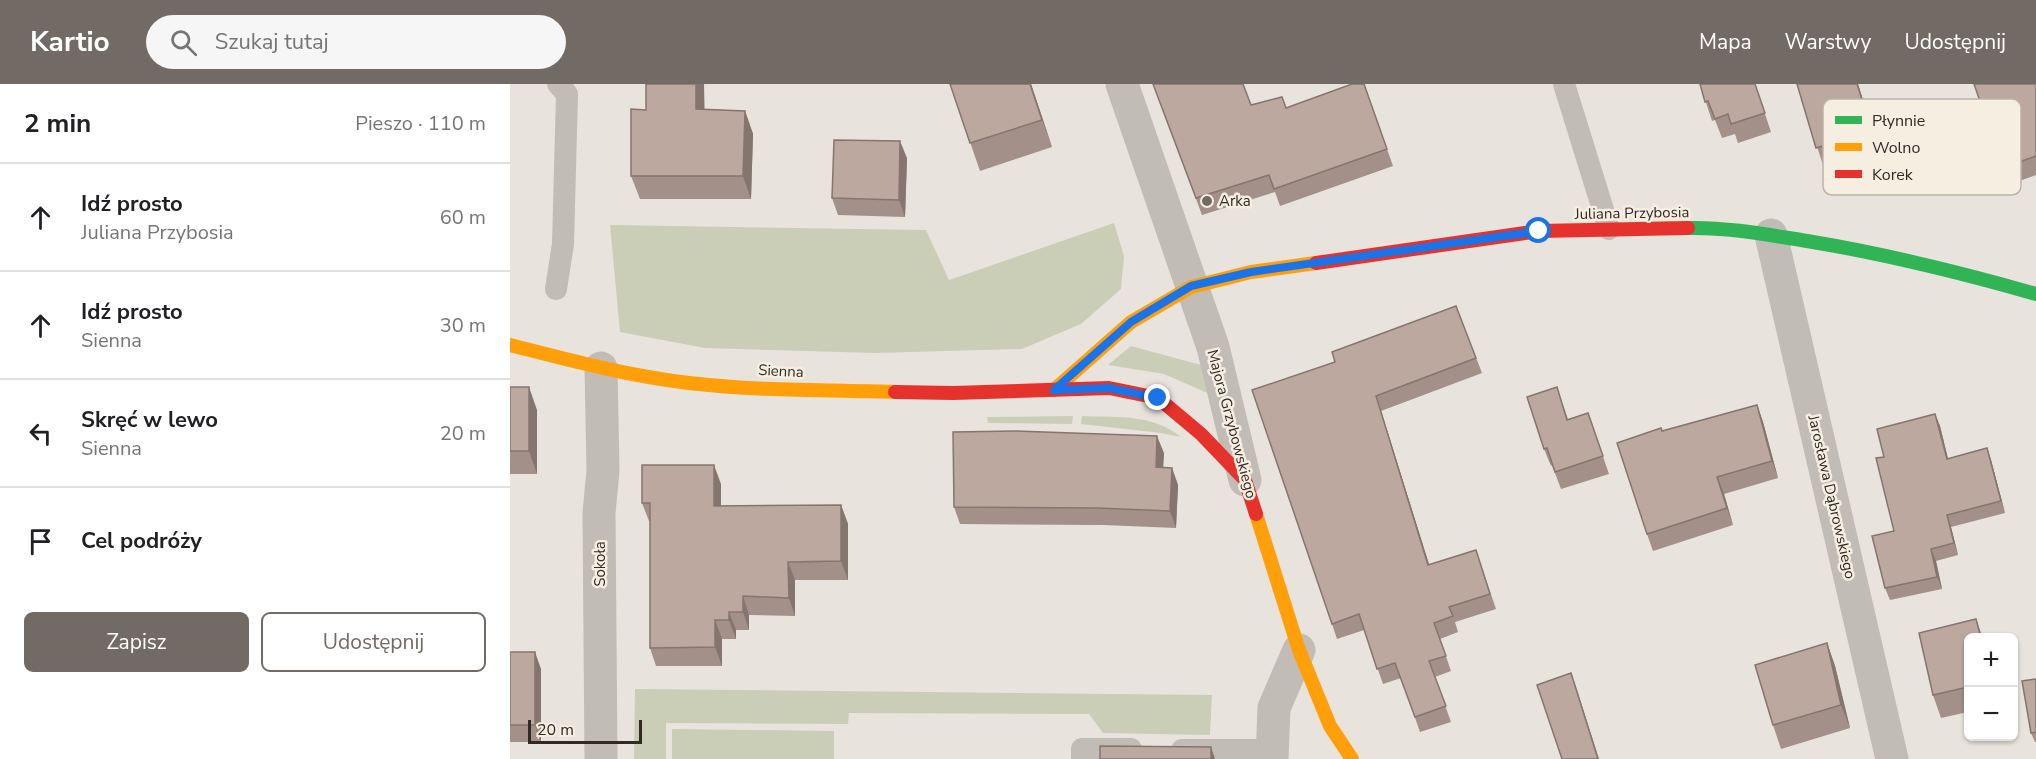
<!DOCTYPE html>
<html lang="pl">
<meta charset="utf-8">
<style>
:root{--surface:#fff;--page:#f6f6f6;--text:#202124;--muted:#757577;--line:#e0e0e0;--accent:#726a65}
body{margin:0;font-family:"Nunito Sans",sans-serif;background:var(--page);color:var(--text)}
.controls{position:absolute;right:18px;bottom:18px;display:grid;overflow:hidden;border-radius:9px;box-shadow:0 2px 4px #0004}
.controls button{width:54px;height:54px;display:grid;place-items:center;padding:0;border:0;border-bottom:2px solid var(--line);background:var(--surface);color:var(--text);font:30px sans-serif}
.scale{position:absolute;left:18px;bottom:15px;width:114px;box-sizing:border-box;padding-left:6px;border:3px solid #322925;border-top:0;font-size:16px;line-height:21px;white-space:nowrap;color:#322925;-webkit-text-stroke:4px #f7eee2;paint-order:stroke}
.stop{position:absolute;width:18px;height:18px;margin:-14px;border:4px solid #1a73e8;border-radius:50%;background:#fff}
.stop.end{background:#1a73e8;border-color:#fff;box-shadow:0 2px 6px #0008}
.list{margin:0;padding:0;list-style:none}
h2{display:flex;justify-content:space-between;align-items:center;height:78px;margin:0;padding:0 24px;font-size:26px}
h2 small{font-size:20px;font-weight:400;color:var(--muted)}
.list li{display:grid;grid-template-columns:39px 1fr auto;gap:18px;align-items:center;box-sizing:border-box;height:108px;padding:0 24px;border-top:2px solid var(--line)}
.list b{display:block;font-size:22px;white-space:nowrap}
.list p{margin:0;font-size:20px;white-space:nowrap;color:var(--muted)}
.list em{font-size:20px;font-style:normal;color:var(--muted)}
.actions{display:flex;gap:12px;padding:18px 24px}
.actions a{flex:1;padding:14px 0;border:2px solid var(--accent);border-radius:9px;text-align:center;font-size:21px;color:var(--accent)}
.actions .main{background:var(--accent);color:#fff}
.icon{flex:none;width:33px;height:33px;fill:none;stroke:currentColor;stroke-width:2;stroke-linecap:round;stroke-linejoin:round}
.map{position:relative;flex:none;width:1526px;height:675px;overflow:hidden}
header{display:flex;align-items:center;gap:36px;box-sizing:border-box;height:84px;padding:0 30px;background:var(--accent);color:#fff}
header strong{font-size:28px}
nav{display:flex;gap:33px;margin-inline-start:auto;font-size:21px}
.search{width:420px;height:54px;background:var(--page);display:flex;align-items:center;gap:15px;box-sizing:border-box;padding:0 21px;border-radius:33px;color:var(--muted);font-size:22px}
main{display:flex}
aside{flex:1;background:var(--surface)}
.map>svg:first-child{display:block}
.green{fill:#caceb7}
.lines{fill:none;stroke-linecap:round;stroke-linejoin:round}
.lane{stroke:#c2bcb6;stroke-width:22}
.street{stroke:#c2bcb6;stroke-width:33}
.fast{stroke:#30b455;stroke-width:14}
.slow{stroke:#ff9f0a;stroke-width:14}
.jam{stroke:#e5322d;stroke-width:14}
.wall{fill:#a29089}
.shaded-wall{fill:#84766f}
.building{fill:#bca89f;stroke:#84766f;stroke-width:1.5}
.route{stroke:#1a73e8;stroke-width:8}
.poi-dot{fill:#726a65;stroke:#f7eee2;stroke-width:2}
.labels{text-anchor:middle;stroke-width:5;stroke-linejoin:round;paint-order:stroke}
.poi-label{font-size:15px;fill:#322925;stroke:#f7eee2;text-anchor:start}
.street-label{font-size:15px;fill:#322925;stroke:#f7eee2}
.key{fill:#f7eee2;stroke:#bcb3a9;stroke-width:1.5}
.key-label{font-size:16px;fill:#322925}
</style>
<header>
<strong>Kartio</strong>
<div class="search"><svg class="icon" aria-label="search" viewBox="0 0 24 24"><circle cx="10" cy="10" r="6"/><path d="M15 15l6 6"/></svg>Szukaj tutaj</div>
<nav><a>Mapa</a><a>Warstwy</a><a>Udostępnij</a></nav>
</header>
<main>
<aside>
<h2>2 min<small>Pieszo · 110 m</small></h2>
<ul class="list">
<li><svg class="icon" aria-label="ahead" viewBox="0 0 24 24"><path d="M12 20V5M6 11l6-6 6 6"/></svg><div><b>Idź prosto</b><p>Juliana Przybosia</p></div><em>60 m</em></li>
<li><svg class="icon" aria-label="ahead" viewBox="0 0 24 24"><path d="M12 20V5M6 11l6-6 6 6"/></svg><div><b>Idź prosto</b><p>Sienna</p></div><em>30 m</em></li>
<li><svg class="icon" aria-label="left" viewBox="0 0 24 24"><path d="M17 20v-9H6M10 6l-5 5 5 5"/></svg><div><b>Skręć w lewo</b><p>Sienna</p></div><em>20 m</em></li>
<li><svg class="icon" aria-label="arrive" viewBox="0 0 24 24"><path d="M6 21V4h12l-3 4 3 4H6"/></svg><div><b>Cel podróży</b></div></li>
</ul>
<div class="actions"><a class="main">Zapisz</a><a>Udostępnij</a></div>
</aside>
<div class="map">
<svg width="1526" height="675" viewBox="0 0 1526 675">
<rect width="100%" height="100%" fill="#e9e3dd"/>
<!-- green -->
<g class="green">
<polygon points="604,139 614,172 611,205 571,240 512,265 364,269 195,264 110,248 100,141 416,146 439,196"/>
<polygon points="621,262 691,281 702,311 654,290 598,281"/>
<polygon points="563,332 562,340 478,339 477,333"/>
<path d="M 572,332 C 608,334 641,329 671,353 L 651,349 L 571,340 Z"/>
<polygon points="125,605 702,611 700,651 593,649 579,630 339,629 338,640 156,639 156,675 124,675"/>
<polygon points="162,645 324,647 324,675 162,675"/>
</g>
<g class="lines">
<!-- lane -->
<g class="lane">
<polyline points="1054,0 1099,145"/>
<polyline points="46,205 53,160 57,10 48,0"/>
<polyline points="672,666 762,666"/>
<polyline points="572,675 572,665 621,665"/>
</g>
<!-- street -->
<g class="street">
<polyline points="612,0 703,263 735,396"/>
<polyline points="1261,151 1382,675"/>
<polyline points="91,675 89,429 93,387 91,284"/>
<polyline points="762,675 764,624 789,566"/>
</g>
<!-- fast -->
<path class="fast" d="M 1178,144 C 1218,143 1259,151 1297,157 C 1376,170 1449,188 1526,210"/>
<!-- slow -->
<g class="slow">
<path d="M 0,261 C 59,276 118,292 179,299 C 247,307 317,306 385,308"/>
<polyline points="544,306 621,238 681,203 741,188 806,179"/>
<polyline points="746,430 789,566 820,642 842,675"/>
</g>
<!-- jam -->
<g class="jam">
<polyline points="806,179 1029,147 1178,144"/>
<polyline points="385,308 443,309 599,304 648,314 691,350 735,396 746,430"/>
</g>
</g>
<!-- wall -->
<g class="wall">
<polygon points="136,0 194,0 194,25 235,27 243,50 241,115 130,115 121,92 136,26"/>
<polygon points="440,0 521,0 542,63 470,87"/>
<polygon points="643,0 741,21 776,24 854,0 883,82 770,122 765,108 692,131"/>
<polygon points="1190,0 1245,0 1261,48 1228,59 1225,50 1212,54 1205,36 1202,37"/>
<polygon points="1287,0 1348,0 1368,64 1313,81"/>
<polygon points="1526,0 1526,91 1498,101 1491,81 1462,91 1442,33 1472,23"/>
<polygon points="397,74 395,133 328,131 322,114"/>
<polygon points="946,222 972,289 871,327 919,481 971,481 986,525 945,538 948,548 930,555 941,587 925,593 941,638 910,648 891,594 873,600 854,546 827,555 822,540 825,278"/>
<polygon points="0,303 27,326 27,390 0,390"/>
<polygon points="1053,321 1058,335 1078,329 1099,390 1051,405 1042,381 1041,382 1034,365"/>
<polygon points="1247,321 1253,338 1268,394 1214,410 1223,441 1143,467 1137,450 1152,347"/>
<polygon points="1425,330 1430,342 1438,375 1477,364 1481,376 1495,429 1441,443 1448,471 1426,477 1432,505 1380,516 1375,504 1384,447 1374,373"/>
<polygon points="654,369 653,384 662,384 668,401 666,444 593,441 450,440 444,423"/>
<polygon points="211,400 211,422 331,421 338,440 338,496 285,496 285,532 239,531 239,546 226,546 226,555 212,555 212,582 146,582 140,564 140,437 139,437 132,419"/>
<polygon points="1466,535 1473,554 1458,554 1458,628 1431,634 1423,611"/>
<polygon points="1317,559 1325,582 1340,644 1271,665 1263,641"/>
<polygon points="0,568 31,585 31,658 0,658"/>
<polygon points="1526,595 1526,658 1525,658 1521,649"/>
</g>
<!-- shaded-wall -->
<g class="shaded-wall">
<polygon points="186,0 194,0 195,48 186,25"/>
<polygon points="520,0 521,0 542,63 532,36"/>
<polygon points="1347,0 1348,0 1368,64 1362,47"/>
<polygon points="235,27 243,50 241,115 233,92"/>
<polygon points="390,57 397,74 395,133 389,116"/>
<polygon points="19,303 27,326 27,390 19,367"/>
<polygon points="866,312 871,327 924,496 918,481"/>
<polygon points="1247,321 1253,338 1268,394 1262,377"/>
<polygon points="1425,330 1430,342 1441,387 1437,375"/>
<polygon points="647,352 654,369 652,400 646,383"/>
<polygon points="1477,364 1481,376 1495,429 1491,417"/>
<polygon points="204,381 211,400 211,440 204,422"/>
<polygon points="662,384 668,401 666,444 660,427"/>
<polygon points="1207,393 1214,410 1223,441 1217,424"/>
<polygon points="331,421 338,440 338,496 331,477"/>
<polygon points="1437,431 1441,443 1448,471 1444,459"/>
<polygon points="1421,465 1426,477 1432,505 1427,493"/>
<polygon points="278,478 285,496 285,532 279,514"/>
<polygon points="233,512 239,531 239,546 233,528"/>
<polygon points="219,528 226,546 226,555 219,536"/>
<polygon points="205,536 212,555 212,582 205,563"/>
<polygon points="1317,559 1325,582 1340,644 1331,621"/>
<polygon points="25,568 31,585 31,658 25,641"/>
<polygon points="1061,589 1066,603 1089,675 1088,675"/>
<polygon points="701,663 705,675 701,675"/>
</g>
<!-- building -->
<g class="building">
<polygon points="136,0 186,0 186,25 235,27 233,92 121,92 121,25 136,26"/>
<polygon points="440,0 520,0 532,36 460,59"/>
<polygon points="643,0 733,0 741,21 772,13 776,24 842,0 854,0 877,65 764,105 759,91 686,114"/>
<polygon points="1190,0 1245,0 1255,29 1221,40 1218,30 1205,35 1198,17 1195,18"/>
<polygon points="1287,0 1347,0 1362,47 1306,64"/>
<polygon points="1464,0 1526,0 1526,72 1492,84 1485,64 1456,74 1442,33 1472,23"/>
<polygon points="324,56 390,57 389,116 322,114"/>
<polygon points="946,222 966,274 866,312 918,481 966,466 980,510 939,523 943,532 924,539 936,572 919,577 936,622 905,633 885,579 867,585 849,530 822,540 742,306 825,278 822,268"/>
<rect x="0" y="303" width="19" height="64"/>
<polygon points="1047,303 1057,336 1078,329 1093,372 1045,388 1037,364 1034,365 1017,313"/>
<polygon points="1247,321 1262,377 1207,393 1217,424 1137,450 1107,359 1151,344 1152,347"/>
<polygon points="1425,330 1437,375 1477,364 1491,417 1437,431 1444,459 1421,465 1427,493 1375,504 1362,452 1384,447 1366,374 1374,373 1367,345"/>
<polygon points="505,347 647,352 646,383 662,384 660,427 587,424 444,423 443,348"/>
<polygon points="132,381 204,381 204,422 331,421 331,477 278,478 279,514 233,512 233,528 219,528 219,536 205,536 205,563 140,564 140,419 132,419"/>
<polygon points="1466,535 1471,554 1458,554 1458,603 1423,611 1409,549"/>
<polygon points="1317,559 1331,621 1263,641 1245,581"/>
<rect x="0" y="568" width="25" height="73"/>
<polygon points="1061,589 1088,675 1052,675 1027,601"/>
<polygon points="1526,595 1526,648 1521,649 1512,597"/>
<polygon points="590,662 701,663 701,675 590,675"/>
</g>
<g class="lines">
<!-- route -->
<polyline class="route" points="648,314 599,304 544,306 621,238 681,202 741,188 1029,147"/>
</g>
<!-- markers -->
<circle class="poi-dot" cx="697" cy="117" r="6"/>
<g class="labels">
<!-- poi labels -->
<g class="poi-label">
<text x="709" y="122">Arka</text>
</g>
<!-- street labels -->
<g class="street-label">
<text transform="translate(1122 129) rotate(-1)" y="5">Juliana Przybosia</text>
<text transform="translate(271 287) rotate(3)" y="5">Sienna</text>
<text transform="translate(722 340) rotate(75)" y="5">Majora Grzybowskiego</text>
<text transform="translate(1322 413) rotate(77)" y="5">Jarosława Dąbrowskiego</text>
<text transform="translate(90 480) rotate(-90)" y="5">Sokoła</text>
</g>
</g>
<!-- legend -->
<rect x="1313" y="15" width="198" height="96" rx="9" class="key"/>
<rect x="1325" y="32" width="27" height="8" fill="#30b455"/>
<rect x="1325" y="59" width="27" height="8" fill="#ff9f0a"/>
<rect x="1325" y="86" width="27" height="8" fill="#e5322d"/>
<g class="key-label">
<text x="1362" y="42">Płynnie</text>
<text x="1362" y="69">Wolno</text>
<text x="1362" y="96">Korek</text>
</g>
</svg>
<div class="controls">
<button>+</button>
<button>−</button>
</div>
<div class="scale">20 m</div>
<div class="stop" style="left:1029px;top:147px"></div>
<div class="stop end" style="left:648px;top:314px"></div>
</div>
</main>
